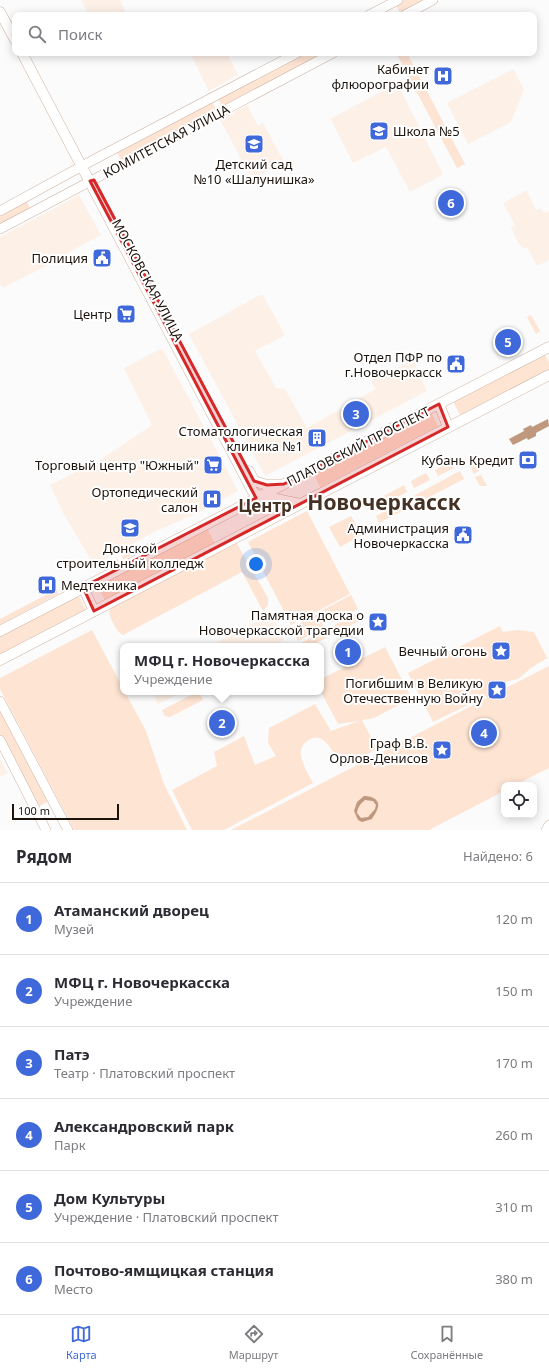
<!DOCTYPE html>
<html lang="ru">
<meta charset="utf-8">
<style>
:root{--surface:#fff;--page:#f2f2f3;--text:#2b2b33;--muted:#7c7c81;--line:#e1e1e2;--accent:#3f69da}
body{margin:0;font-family:"Noto Sans",sans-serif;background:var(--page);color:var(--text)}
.controls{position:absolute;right:12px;bottom:12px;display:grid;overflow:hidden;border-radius:8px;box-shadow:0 2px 10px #0003}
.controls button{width:36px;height:36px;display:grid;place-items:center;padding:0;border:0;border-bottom:1px solid var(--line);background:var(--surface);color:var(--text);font:20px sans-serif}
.scale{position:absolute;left:12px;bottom:10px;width:107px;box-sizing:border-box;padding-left:4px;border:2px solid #1c130d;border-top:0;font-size:11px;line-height:14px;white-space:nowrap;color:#1c130d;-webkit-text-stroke:3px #fff;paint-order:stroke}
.you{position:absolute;left:256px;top:564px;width:14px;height:14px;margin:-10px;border:3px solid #fff;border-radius:50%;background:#1a73e8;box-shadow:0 0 0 6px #1a73e833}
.badge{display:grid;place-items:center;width:26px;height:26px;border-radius:50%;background:var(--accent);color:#fff;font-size:13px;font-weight:700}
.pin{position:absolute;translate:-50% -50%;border:2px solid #fff;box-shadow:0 1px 4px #0006}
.popup{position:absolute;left:120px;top:643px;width:204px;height:52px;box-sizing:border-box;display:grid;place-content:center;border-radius:8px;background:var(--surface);filter:drop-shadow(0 1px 3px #0005);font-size:13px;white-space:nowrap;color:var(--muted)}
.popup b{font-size:15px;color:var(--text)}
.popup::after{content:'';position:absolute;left:50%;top:100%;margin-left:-8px;border:8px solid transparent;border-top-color:var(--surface)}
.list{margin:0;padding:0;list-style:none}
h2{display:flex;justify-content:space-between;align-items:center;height:52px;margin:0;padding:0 16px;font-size:17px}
h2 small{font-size:13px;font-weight:400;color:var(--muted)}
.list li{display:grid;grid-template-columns:26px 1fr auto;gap:12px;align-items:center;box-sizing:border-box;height:72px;padding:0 16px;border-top:1px solid var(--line)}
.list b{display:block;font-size:15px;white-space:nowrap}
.list p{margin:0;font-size:13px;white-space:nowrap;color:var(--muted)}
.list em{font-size:13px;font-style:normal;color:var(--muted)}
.icon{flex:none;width:22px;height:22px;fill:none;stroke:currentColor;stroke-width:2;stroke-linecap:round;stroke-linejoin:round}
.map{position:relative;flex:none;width:549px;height:830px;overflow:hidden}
.search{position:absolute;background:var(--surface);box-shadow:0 2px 10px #0003;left:12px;right:12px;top:12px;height:44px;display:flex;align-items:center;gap:10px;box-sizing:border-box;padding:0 14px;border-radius:8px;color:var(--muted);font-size:15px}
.sheet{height:484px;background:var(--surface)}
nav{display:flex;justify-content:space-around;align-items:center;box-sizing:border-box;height:56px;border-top:1px solid var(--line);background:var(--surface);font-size:11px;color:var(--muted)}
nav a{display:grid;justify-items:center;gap:2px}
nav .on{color:var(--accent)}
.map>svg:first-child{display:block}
.built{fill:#fdf0e7}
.green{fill:#fde4d3}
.water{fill:#bf987e;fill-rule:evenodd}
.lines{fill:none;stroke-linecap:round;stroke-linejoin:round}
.tertiary-casing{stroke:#ceb5a4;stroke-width:10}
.secondary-casing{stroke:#ceb5a4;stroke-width:11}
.tertiary{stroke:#fff;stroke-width:9}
.secondary{stroke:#fff;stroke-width:10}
.marked{fill:#d62828;fill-opacity:0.2;stroke:#d62828;stroke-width:3;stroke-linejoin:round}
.labels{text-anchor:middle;stroke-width:4;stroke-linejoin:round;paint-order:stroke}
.poi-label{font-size:13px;fill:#1c130d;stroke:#fff;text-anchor:end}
.street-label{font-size:13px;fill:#1c130d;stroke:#fff}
.district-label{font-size:17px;font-weight:bold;fill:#453123;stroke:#fff}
.town-label{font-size:21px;font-weight:bold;fill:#453123;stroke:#fff}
</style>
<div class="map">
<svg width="549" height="830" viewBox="0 0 549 830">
<rect width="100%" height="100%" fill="#fbfbfb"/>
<!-- built -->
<g class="built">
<polygon points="81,0 120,0 125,11 117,15 89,15"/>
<polygon points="190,53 227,53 238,75 209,91"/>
<polygon points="513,69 524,90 511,122 468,144 447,103"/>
<polygon points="397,83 442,172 441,176 410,192 386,147 353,163 330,118 332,118"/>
<polygon points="247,105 258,126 263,123 284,162 252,179 220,120"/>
<polygon points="527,190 536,210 541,208 544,213 549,211 549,260 537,266 527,247 523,249 516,239 511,227 515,225 503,203"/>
<polygon points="79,195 101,235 71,251 64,256 64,257 3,288 0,284 0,237"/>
<polygon points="260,295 263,295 285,335 255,351 276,388 285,389 307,428 376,389 371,381 413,360 427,391 265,476 189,334"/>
<polygon points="162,348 238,491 191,516 156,531 94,565 63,513 50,485 100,460 152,425 124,368"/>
<polygon points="271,614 284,640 273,646 210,646"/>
<polygon points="152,692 182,692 158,704"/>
<polygon points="0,759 8,773 0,777"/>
</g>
<!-- green -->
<g class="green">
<polygon points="402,0 430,0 401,15 395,3"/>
<polygon points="304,53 327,53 223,108 218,99"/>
<polygon points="396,53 407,53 465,164 457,168"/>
<polygon points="212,102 217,111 121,161 117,152"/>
<polygon points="26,200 31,210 0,226 0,214"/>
<polygon points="531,315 540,331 536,334 527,317"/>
<polygon points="544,353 549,362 549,370 460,415 452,399"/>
<polygon points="431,412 438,426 320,487 313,473"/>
<polygon points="473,460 479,471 474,474 468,462"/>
<polygon points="451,461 454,468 438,476 435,470"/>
<polygon points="460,471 464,479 379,523 376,516"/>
<polygon points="426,473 430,480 414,488 411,481"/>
<polygon points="481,475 487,486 480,486 475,477"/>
<polygon points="404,485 407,492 372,510 369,504"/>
<polygon points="307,511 350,594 291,625 248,542"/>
<polygon points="351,516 362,535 340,547 329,527"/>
<polygon points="207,528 215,544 106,602 97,586"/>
<path d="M 236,542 L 268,598 L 268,605 L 263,611 L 242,572 L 123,635 C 116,632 110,618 109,611 L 112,607 Z"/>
<polygon points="148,543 148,547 123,560 122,556"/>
<polygon points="117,558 119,562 104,570 100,567"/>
<polygon points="57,589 58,594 0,625 0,619"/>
<polygon points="77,593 87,612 0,658 0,634"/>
<polygon points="351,595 358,609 333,622 328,620 323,610"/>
<polygon points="359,612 363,619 335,634 334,631 335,625"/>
<polygon points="319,613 323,622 322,629 298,641 291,628"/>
<polygon points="500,626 503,632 518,630 534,632 547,658 531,668 518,679 501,683 489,684 496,693 549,666 549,768 515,785 504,785 504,791 429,830 231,830 487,698 486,696 433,722 408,673"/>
<polygon points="92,630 123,688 123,692 125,692 146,731 164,784 187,830 74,830 0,689 0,678"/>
<polygon points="323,632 329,634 330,636 311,646 300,646 299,644"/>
<path d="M 385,647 L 411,697 L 408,700 L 374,718 L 362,720 L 377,749 L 341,768 C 335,756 324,726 306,742 C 302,745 300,750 301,755 C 302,765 309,775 313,783 L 224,830 L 192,830 L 172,790 L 217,766 L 214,752 L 244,736 L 255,765 L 276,756 L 268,743 L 269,728 L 315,704 L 331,731 L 359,721 L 338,724 L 321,692 L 321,679 Z"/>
<polygon points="197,692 199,692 203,700 170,717 165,716 162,710"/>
<polygon points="0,709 49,801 38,807 0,734"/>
</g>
<!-- water -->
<g class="water">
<polygon points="548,419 549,426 536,433 536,436 528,440 527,438 513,445 509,439 524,431 523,429 531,425 532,427"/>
<path d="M 364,796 C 372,796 382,800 377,810 C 376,813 374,815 372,819 L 362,822 L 358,820 L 354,811 L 357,802 ZM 365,800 L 373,801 L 376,805 L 375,809 L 368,817 L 361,818 L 357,813 C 358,807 360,804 365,800 Z"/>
</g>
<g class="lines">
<defs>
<g id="tertiary">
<polyline points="369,15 398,0"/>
<polyline points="405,15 433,0"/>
<polyline points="0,211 95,159 297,53"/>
<polyline points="0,229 333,53"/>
<polyline points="0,701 68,830"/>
<polyline points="0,740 46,830"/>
<polyline points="546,830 549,825"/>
</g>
<g id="secondary">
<polyline points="0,12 15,40"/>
<polyline points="22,53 253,492 257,495 300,504"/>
<polyline points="439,404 448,427"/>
<polyline points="249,471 254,481 267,485 280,485"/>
<polyline points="83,587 94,611"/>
<polyline points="0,631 549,347"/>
<polyline points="0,660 549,375"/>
</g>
</defs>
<!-- tertiary casing -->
<use href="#tertiary" class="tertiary-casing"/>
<!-- secondary casing -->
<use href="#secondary" class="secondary-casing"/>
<!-- tertiary -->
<use href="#tertiary" class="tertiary"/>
<!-- secondary -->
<use href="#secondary" class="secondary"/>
</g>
<!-- marked area -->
<path class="marked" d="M 94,180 L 254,481 L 267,485 L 284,484 L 439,404 L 448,427 L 94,611 L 83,587 L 256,498 L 90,181 Z"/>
<!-- icons -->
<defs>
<symbol id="hospital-square" viewBox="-11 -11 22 22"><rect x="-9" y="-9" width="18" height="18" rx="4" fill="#3f69da" stroke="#fff"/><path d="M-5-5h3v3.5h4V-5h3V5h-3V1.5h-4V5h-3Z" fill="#fff"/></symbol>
<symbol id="school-square" viewBox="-11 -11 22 22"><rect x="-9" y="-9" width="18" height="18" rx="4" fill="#3f69da" stroke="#fff"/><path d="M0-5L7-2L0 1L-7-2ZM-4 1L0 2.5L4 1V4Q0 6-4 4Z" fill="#fff"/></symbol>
<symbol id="civic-square" viewBox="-11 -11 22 22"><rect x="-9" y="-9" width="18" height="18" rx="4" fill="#3f69da" stroke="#fff"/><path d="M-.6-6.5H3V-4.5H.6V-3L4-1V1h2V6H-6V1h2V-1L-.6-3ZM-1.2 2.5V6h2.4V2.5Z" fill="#fff"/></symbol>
<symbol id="supermarket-square" viewBox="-11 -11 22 22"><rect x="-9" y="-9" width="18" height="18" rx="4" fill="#3f69da" stroke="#fff"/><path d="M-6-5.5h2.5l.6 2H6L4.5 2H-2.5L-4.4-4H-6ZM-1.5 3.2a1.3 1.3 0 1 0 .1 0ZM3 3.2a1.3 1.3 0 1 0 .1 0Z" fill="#fff"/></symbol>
<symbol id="building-square" viewBox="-11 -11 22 22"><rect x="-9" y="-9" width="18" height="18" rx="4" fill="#3f69da" stroke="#fff"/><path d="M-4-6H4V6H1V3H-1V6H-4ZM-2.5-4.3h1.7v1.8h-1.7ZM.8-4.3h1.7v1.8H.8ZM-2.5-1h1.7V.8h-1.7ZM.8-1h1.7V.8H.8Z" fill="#fff"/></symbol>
<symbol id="bank-square" viewBox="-11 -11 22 22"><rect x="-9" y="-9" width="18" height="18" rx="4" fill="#3f69da" stroke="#fff"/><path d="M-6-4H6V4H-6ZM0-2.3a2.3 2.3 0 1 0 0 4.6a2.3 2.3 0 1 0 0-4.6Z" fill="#fff"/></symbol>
<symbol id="university-square" viewBox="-11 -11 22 22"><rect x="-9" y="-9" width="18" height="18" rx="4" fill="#3f69da" stroke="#fff"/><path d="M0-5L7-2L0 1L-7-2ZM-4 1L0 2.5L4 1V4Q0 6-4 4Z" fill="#fff"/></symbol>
<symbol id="sight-square" viewBox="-11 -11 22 22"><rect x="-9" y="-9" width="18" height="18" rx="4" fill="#3f69da" stroke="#fff"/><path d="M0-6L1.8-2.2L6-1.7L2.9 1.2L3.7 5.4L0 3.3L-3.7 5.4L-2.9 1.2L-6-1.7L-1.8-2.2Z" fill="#fff"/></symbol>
</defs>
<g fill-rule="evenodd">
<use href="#hospital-square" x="432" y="65" width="22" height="22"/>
<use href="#school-square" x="368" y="120" width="22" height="22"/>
<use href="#school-square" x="243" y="133" width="22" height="22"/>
<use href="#civic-square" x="91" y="247" width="22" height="22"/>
<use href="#supermarket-square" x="115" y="303" width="22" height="22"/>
<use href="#civic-square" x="445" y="353" width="22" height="22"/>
<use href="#building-square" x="306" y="427" width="22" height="22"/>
<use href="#bank-square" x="517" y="449" width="22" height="22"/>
<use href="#supermarket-square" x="202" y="454" width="22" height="22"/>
<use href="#hospital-square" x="201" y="488" width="22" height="22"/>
<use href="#university-square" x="119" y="517" width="22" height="22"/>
<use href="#civic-square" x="452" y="524" width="22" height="22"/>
<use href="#hospital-square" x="36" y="574" width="22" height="22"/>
<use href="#sight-square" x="367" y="611" width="22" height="22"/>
<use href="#sight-square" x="490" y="640" width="22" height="22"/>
<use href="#sight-square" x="486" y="679" width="22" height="22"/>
<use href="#sight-square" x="431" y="739" width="22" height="22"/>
</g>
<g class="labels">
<!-- poi labels -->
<g class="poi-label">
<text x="429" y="74">Кабинет<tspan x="429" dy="15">флюорографии</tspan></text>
<text x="393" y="136" text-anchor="start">Школа №5</text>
<text x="254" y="169" text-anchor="middle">Детский сад<tspan x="254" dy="15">№10 «Шалунишка»</tspan></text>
<text x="88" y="263">Полиция</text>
<text x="112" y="319">Центр</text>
<text x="442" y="362">Отдел ПФР по<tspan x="442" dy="15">г.Новочеркасск</tspan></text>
<text x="303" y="436">Стоматологическая<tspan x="303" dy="15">клиника №1</tspan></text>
<text x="514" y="465">Кубань Кредит</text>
<text x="199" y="470">Торговый центр "Южный"</text>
<text x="198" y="497">Ортопедический<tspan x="198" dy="15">салон</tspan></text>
<text x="449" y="533">Администрация<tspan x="449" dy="15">Новочеркасска</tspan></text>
<text x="130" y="553" text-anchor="middle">Донской<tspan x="130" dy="15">строительный колледж</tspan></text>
<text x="61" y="590" text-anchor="start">Медтехника</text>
<text x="364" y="620">Памятная доска о<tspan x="364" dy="15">Новочеркасской трагедии</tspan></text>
<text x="487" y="656">Вечный огонь</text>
<text x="483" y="688">Погибшим в Великую<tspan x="483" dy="15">Отечественную Войну</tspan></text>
<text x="428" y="748">Граф В.В.<tspan x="428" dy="15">Орлов-Денисов</tspan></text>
</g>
<!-- street labels -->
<g class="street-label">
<text transform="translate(166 141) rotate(-28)" y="5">КОМИТЕТСКАЯ УЛИЦА</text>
<text transform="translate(148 280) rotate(62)" y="5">МОСКОВСКАЯ УЛИЦА</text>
<text transform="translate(358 446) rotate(-27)" y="5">ПЛАТОВСКИЙ ПРОСПЕКТ</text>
</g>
<!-- district labels -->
<g class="district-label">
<text x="265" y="512">Центр</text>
</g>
<!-- town labels -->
<g class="town-label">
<text x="384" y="510">Новочеркасск</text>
</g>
</g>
</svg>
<div class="controls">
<button><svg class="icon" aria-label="locate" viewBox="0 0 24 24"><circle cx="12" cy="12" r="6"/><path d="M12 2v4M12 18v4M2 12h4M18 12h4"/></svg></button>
</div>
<div class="scale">100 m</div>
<div class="you"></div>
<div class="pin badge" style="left:348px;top:652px">1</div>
<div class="pin badge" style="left:222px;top:723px">2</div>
<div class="popup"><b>МФЦ г. Новочеркасска</b>Учреждение</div>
<div class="pin badge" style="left:356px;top:414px">3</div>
<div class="pin badge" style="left:484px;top:733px">4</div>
<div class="pin badge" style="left:508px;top:342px">5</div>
<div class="pin badge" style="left:451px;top:203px">6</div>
<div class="search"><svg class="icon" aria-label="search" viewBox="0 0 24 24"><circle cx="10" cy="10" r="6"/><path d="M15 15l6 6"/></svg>Поиск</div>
</div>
<section class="sheet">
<h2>Рядом<small>Найдено: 6</small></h2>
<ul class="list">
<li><span class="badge">1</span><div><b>Атаманский дворец</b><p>Музей</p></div><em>120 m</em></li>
<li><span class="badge">2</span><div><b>МФЦ г. Новочеркасска</b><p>Учреждение</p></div><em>150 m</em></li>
<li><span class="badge">3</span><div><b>Патэ</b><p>Театр · Платовский проспект</p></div><em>170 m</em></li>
<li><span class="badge">4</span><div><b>Александровский парк</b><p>Парк</p></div><em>260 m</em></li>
<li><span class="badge">5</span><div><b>Дом Культуры</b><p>Учреждение · Платовский проспект</p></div><em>310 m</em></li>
<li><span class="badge">6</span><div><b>Почтово-ямщицкая станция</b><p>Место</p></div><em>380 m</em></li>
</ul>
</section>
<nav>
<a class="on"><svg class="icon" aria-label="map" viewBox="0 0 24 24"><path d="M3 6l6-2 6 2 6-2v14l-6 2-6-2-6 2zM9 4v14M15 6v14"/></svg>Карта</a>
<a><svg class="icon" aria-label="directions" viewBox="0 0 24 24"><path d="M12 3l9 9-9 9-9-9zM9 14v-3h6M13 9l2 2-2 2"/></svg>Маршрут</a>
<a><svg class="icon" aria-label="saved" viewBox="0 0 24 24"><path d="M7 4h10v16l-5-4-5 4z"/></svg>Сохранённые</a>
</nav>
